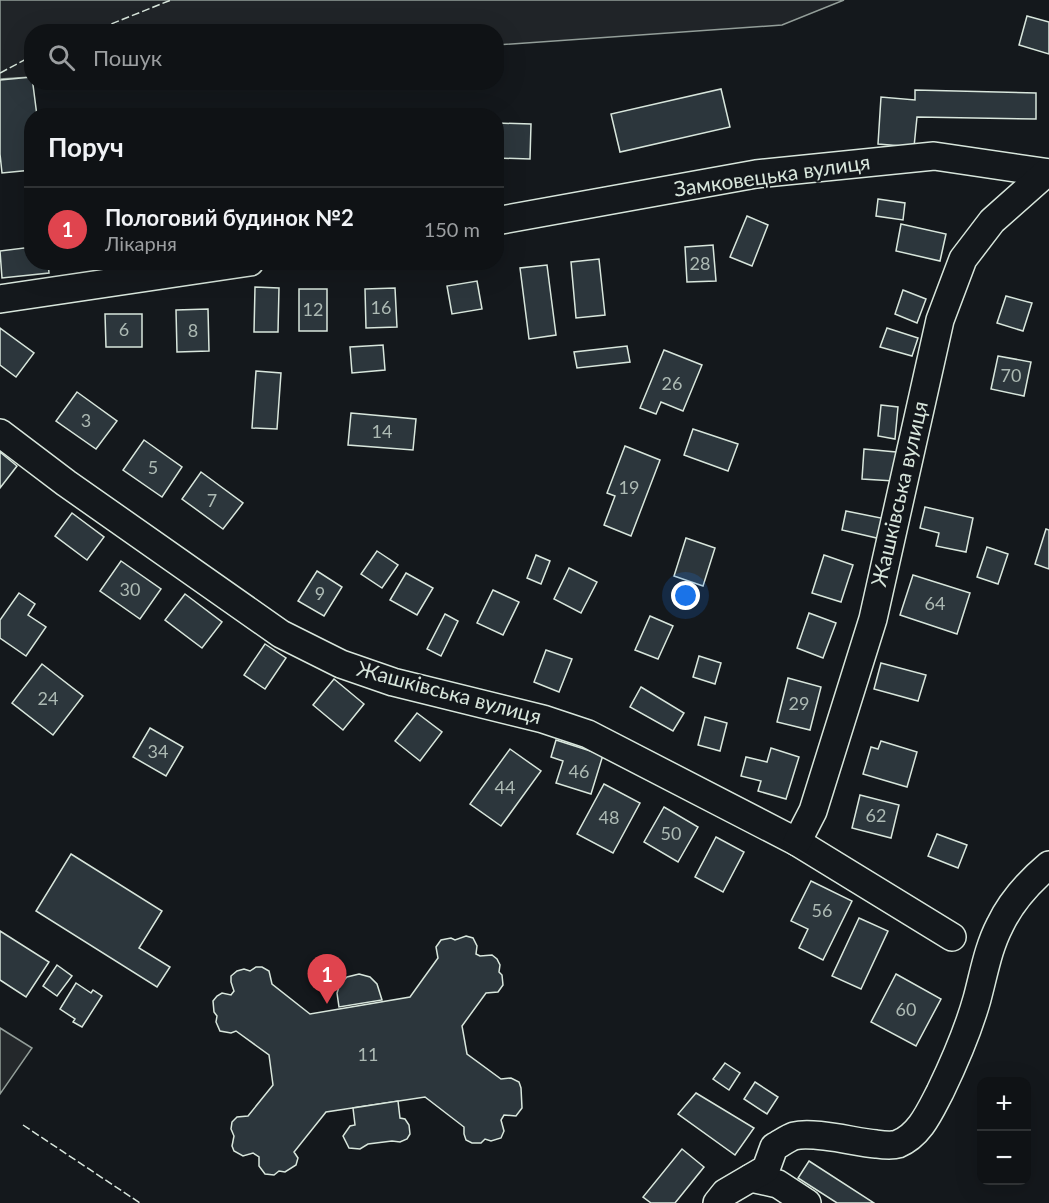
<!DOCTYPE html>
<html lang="uk">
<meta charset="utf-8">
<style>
:root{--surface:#0f1215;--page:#181b1e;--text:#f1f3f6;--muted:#9b9ea0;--line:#2f3234;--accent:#d93025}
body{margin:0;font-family:Lato,sans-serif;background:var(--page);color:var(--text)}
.controls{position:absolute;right:18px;bottom:18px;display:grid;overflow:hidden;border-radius:12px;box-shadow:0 6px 24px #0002}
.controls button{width:54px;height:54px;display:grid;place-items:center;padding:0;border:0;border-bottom:2px solid var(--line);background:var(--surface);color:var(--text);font:30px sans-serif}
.you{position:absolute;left:686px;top:596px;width:21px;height:21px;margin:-15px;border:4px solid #fff;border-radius:50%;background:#1a73e8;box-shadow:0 0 0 9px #1a73e833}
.badge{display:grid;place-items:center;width:39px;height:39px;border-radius:50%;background:var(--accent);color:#fff;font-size:20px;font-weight:700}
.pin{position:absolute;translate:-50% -50px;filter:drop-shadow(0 2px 3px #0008)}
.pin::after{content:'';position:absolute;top:32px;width:21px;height:18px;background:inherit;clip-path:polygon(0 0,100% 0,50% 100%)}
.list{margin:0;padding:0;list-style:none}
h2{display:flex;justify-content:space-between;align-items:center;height:78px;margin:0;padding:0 24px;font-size:26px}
h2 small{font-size:20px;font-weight:400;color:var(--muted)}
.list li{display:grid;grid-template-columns:39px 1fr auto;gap:18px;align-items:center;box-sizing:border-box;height:84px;padding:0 24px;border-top:2px solid var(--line)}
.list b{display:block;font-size:22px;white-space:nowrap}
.list p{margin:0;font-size:20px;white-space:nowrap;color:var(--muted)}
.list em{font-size:20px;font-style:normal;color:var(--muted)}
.icon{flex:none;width:33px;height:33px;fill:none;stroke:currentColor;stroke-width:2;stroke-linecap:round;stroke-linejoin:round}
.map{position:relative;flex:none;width:1049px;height:1203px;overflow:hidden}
.search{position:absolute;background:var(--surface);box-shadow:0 6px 24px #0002;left:24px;top:24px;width:480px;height:66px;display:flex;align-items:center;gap:15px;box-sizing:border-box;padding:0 21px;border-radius:24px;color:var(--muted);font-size:22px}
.panel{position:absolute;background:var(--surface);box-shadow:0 6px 24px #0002;left:24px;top:108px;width:480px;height:162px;border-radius:24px}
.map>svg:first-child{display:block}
.green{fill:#202428;stroke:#939e99;stroke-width:1.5}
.parking{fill:#24282b;stroke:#939e99;stroke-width:1.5}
.building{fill:#2c363c;stroke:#d8e6dc;stroke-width:1.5}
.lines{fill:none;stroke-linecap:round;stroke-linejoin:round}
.minor-casing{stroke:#d8e6dc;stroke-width:30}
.minor{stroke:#14181c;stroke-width:27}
.fence{stroke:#d8e6dc;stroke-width:1.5;stroke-dasharray:8 3;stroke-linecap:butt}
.labels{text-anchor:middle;stroke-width:4.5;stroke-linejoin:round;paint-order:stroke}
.number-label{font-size:18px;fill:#adbab4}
.street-label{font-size:21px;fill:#d8e6dc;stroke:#14181c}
</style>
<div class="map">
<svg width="1049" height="1203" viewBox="0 0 1049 1203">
<rect width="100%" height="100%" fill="#14181c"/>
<!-- green -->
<polygon class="green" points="0,0 844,0 782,25 497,45 496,32 32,32 31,77 0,79"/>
<!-- parking -->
<polygon class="parking" points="0,1028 32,1048 0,1094"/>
<!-- building -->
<g class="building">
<polygon points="1027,16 1049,22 1049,54 1019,45"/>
<polygon points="32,77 37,116 32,116 32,170 2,173 0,154 0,80"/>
<polygon points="721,89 730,127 620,152 611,114"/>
<polygon points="915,90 1036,93 1036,119 917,117 914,147 878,144 881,97 915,100"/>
<polygon points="496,123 531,124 530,159 496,158"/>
<polygon points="878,199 905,203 903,220 876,216"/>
<polygon points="747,216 768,225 752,266 730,257"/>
<polygon points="901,224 946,234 940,261 896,251"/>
<polygon points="713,245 716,281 687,282 685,247"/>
<polygon points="32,247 32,262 48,262 49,273 2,278 0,251"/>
<polygon points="599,259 605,315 576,318 571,262"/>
<polygon points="547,265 556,335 529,339 520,268"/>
<polygon points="477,281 482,309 452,314 447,286"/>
<polygon points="255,287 279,288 278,332 254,332"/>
<polygon points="395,288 397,327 366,328 365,289"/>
<rect x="299" y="289" width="28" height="42"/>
<polygon points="903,290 926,299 917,323 895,314"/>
<polygon points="1006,296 1032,303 1023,331 997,323"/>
<polygon points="208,309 209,351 177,352 176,310"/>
<polygon points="105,314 142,314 142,347 106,347"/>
<polygon points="0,328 34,353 16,377 0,365"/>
<polygon points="887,328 918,338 912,356 880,347"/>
<polygon points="383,345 385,370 352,373 350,347"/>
<polygon points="627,346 630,362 577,368 574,352"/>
<polygon points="664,350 702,365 683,411 661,402 656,414 640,408"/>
<polygon points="998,356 1031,362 1024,396 991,389"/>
<polygon points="256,371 281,373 277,429 252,428"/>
<polygon points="77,392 117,421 96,449 56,421"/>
<polygon points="881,405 898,407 895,439 878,436"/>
<polygon points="351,413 416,419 413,450 348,445"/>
<polygon points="693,429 738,444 728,471 684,455"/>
<polygon points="144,440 182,467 162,497 123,470"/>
<polygon points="625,446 660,460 631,536 604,525 615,496 607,493"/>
<polygon points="864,449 896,452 894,481 862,479"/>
<polygon points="0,452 17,466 0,488"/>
<polygon points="201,472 243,503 223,529 182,499"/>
<polygon points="925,507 973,518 966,552 936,546 939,533 920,528"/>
<polygon points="846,511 886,519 881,539 842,530"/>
<polygon points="72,513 104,537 87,560 55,536"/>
<polygon points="1046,529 1049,530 1049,569 1035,564"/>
<polygon points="686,538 715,548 703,586 674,576"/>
<polygon points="987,547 1008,554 998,584 977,577"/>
<polygon points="377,551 398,565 382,588 361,574"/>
<polygon points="536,555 550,561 541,584 527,578"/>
<polygon points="824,555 853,565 841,602 812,593"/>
<polygon points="121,561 161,589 140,619 100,591"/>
<polygon points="569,568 597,582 581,613 554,599"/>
<polygon points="317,571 342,587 324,616 298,601"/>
<polygon points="406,573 433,588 417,615 390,600"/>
<polygon points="913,575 970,593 957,634 900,615"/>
<polygon points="493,590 519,602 503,635 477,623"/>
<polygon points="19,593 35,604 28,615 46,627 26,656 0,638 0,620"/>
<polygon points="185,594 222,622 202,648 165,620"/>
<polygon points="809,613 836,623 823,658 797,648"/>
<polygon points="445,614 458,621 441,656 427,649"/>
<polygon points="650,616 673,626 658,659 635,650"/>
<polygon points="265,644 286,658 265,689 244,675"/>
<polygon points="546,650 572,659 559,692 534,682"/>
<polygon points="699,656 721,663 715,684 693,677"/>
<polygon points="881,663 926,675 918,701 874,689"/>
<polygon points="42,664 83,696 53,735 12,703"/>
<polygon points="788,678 821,687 810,730 777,722"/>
<polygon points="334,679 364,704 343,730 313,705"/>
<polygon points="641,687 684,713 673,731 630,707"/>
<polygon points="417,713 442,732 420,761 395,741"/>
<polygon points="705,717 727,723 720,751 698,745"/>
<polygon points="150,728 183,747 166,776 133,757"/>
<polygon points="556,740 603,755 591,794 556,783 563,761 551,757"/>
<polygon points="881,741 917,752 907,787 863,774 871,747 878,749"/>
<polygon points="771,748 799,757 786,799 758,791 761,781 741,776 746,757 767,762"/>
<polygon points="510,749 541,771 501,826 470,804"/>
<polygon points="604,784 640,803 613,853 577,834"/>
<polygon points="860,795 899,805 891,838 852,828"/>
<polygon points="664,807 698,827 678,862 644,842"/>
<polygon points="937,834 967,845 958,868 928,856"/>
<polygon points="716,837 744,852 723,892 695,877"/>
<polygon points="71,854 162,911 139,948 170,967 157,987 36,911"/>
<polygon points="811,881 852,901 823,960 799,948 808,929 791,921"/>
<polygon points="859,918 888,931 861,989 832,976"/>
<polygon points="0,931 49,962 26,997 0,980"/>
<polygon points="466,936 473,938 477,946 476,954 480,956 492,955 497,959 500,965 499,972 502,975 503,985 498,992 486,993 462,1026 467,1054 501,1079 511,1078 519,1082 521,1088 522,1108 516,1116 504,1115 501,1120 504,1131 501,1138 491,1141 485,1139 481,1143 472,1143 466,1140 464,1134 464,1127 425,1097 326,1112 294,1152 298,1158 296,1165 285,1172 279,1171 274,1175 265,1174 259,1166 259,1157 253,1153 243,1156 234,1151 232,1146 234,1136 231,1129 232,1122 237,1117 248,1116 273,1085 269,1055 236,1031 231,1033 220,1031 216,1022 217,1016 214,1012 213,1001 217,996 222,993 231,995 234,991 231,982 231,976 237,971 244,969 250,971 256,967 262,967 269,971 272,984 310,1014 410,997 438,958 436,947 441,940 451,938 455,940"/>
<polygon points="57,965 72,976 57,996 43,986"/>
<polygon points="359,974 370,977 377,984 382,1000 339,1007 337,993 340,984 347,977"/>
<polygon points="896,974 941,999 916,1046 871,1022"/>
<polygon points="76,983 91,993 93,990 102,996 82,1027 73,1022 75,1019 60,1009"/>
<polygon points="725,1063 740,1073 729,1090 713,1079"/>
<polygon points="755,1082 778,1097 767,1114 744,1099"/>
<polygon points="696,1093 754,1128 735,1155 678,1114"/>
<polygon points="398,1101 400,1118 405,1119 409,1125 410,1134 407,1139 400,1142 392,1141 368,1144 360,1149 349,1148 343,1136 350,1126 355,1125 353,1108"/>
<polygon points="682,1149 704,1167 675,1203 651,1203 643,1197"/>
<polygon points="809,1161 874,1203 837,1203 798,1178"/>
</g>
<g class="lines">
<defs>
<g id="minor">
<polyline points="496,221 756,174 934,156 1049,173"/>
<polyline points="0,299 250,262"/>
<polyline points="0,433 66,483 281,634 341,664 393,682 543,719 588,734 797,842 952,937"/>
<polyline points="797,842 813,811 873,619 940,320 963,259 992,221 1046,173"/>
<polyline points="751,1178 778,1184 807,1203"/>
<path d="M 717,1203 L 725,1193 L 766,1169 L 774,1147 C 780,1144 788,1138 794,1136 C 814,1131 854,1142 876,1144 C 883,1145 892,1146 898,1144 C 920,1135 930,1111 940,1092 C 955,1061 968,1031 977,999 C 984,973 988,948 1000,925 C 1011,902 1030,881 1049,865"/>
</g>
</defs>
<!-- minor casing -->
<use href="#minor" class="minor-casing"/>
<!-- minor -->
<use href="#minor" class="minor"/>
<!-- fence -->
<g class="fence">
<polyline points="91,32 171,0"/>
<polyline points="0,73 32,56"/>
<polyline points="23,1125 140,1203"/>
</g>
</g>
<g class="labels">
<!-- number labels -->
<g class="number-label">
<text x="700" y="270">28</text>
<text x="381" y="314">16</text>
<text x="313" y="316">12</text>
<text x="124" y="336">6</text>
<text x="193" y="337">8</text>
<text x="1011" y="382">70</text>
<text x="672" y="390">26</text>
<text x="86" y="427">3</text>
<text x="382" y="438">14</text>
<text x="153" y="474">5</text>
<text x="629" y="494">19</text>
<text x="212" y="507">7</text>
<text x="130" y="596">30</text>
<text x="320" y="600">9</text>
<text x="935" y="610">64</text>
<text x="48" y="705">24</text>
<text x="799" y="710">29</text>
<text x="158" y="758">34</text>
<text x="579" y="778">46</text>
<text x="505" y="794">44</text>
<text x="876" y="822">62</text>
<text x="609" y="824">48</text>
<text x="671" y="840">50</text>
<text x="822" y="917">56</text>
<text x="906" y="1016">60</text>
<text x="368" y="1061">11</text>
</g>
<!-- street labels -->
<g class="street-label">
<text transform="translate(772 176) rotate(-8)" y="7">Замковецька вулиця</text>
<text transform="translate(900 494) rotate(-77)" y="7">Жашківська вулиця</text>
<text transform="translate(449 693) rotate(15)" y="7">Жашківська вулиця</text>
</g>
</g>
</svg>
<div class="controls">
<button>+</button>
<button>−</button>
</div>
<div class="you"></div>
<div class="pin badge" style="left:327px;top:1004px;background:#e0444e">1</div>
<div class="search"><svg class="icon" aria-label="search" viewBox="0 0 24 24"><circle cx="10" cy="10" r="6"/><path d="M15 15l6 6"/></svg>Пошук</div>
<section class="panel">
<h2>Поруч<small></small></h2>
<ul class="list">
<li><span class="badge" style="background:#e0444e">1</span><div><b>Пологовий будинок №2</b><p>Лікарня</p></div><em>150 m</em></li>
</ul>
</section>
</div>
